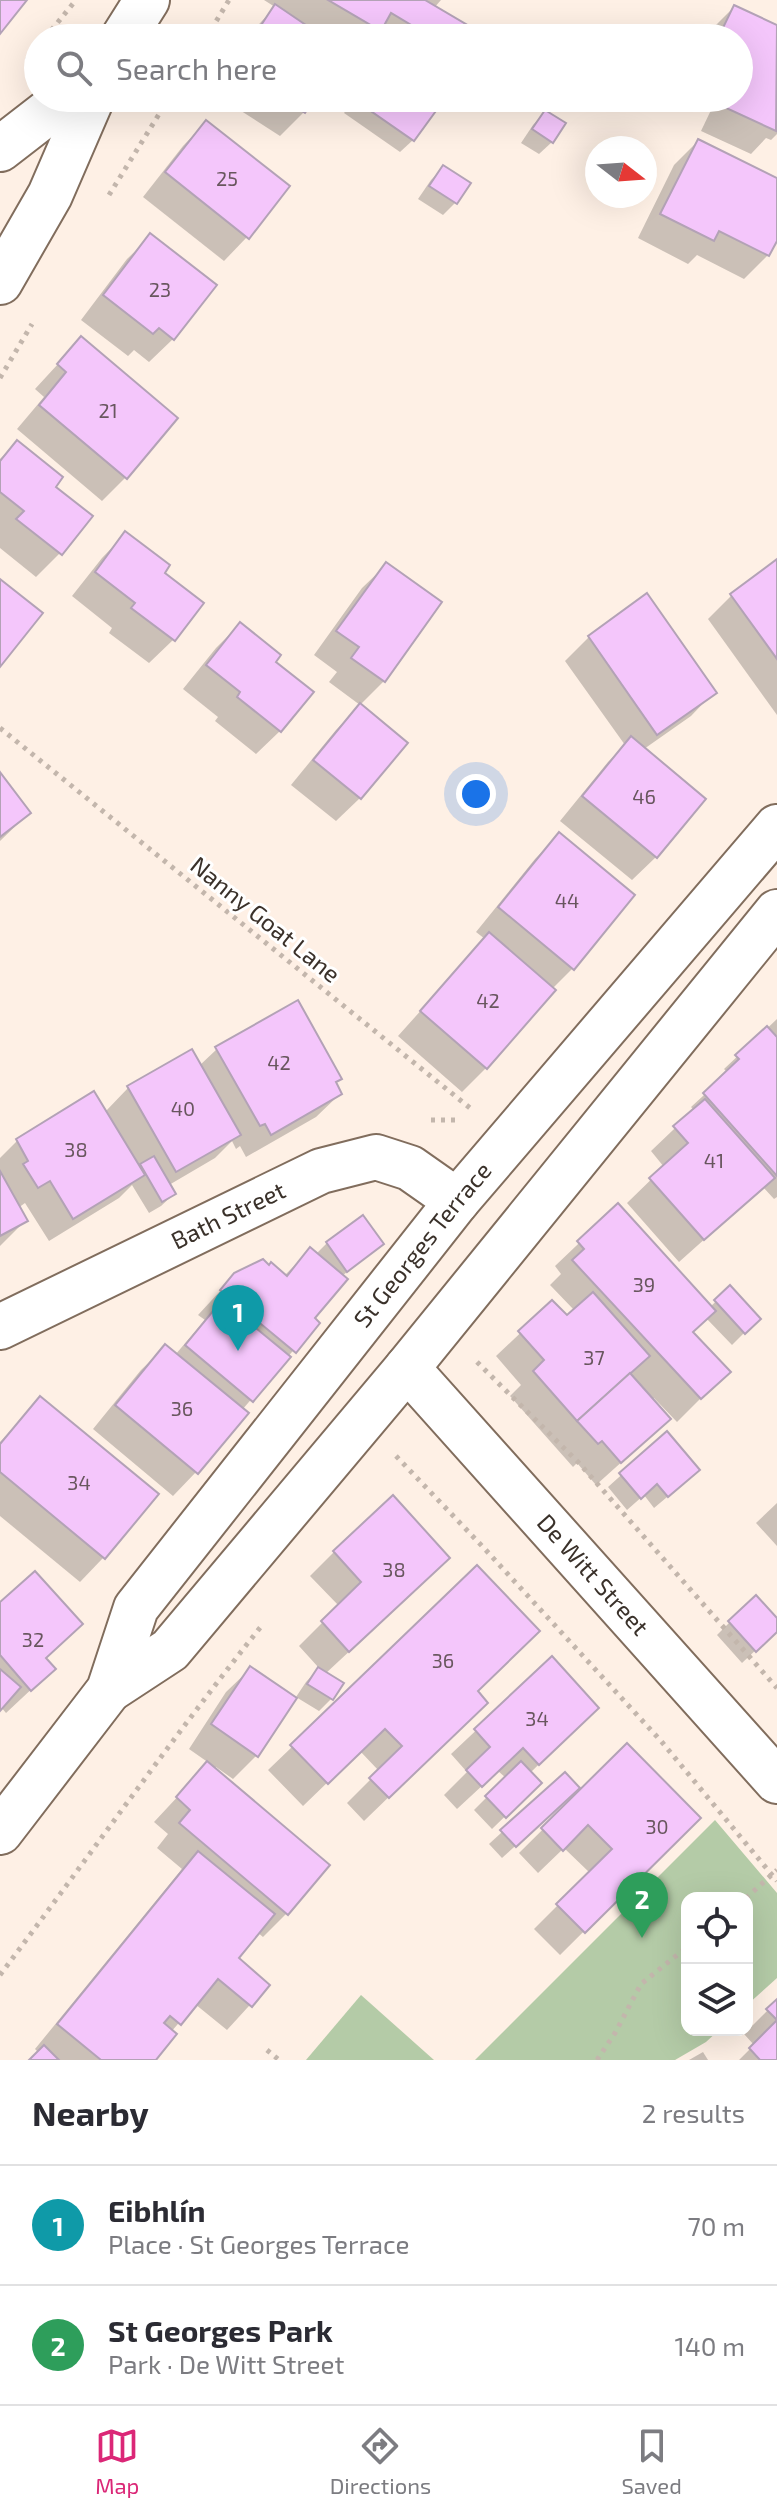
<!DOCTYPE html>
<meta charset="utf-8">
<style>
:root{--surface:#fff;--page:#f7f7f7;--text:#2b2b33;--muted:#7c7c81;--line:#e1e1e2;--accent:#db2777}
body{margin:0;font-family:"Exo 2",sans-serif;background:var(--page);color:var(--text)}
.controls{position:absolute;right:24px;bottom:24px;display:grid;overflow:hidden;border-radius:16px;box-shadow:0 8px 32px #0002}
.controls button{width:72px;height:72px;display:grid;place-items:center;padding:0;border:0;border-bottom:2px solid var(--line);background:var(--surface);color:var(--text);font:40px sans-serif}
.compass{position:absolute;left:585px;top:136px;width:72px;height:72px;border-radius:50%;background:var(--surface);box-shadow:0 8px 32px #0002;rotate:107deg}
.you{position:absolute;left:476px;top:794px;width:28px;height:28px;margin:-20px;border:6px solid #fff;border-radius:50%;background:#1a73e8;box-shadow:0 0 0 12px #1a73e833}
.badge{display:grid;place-items:center;width:52px;height:52px;border-radius:50%;background:var(--accent);color:#fff;font-size:26px;font-weight:700}
.pin{position:absolute;translate:-50% -66px;filter:drop-shadow(0 2px 4px #0008)}
.pin::after{content:'';position:absolute;top:42px;width:28px;height:24px;background:inherit;clip-path:polygon(0 0,100% 0,50% 100%)}
.list{margin:0;padding:0;list-style:none}
h2{display:flex;justify-content:space-between;align-items:center;height:104px;margin:0;padding:0 32px;font-size:34px}
h2 small{font-size:26px;font-weight:400;color:var(--muted)}
.list li{display:grid;grid-template-columns:52px 1fr auto;gap:24px;align-items:center;box-sizing:border-box;height:120px;padding:0 32px;border-top:2px solid var(--line)}
.list b{display:block;font-size:30px;white-space:nowrap}
.list p{margin:0;font-size:26px;white-space:nowrap;color:var(--muted)}
.list em{font-size:26px;font-style:normal;color:var(--muted)}
.icon{flex:none;width:44px;height:44px;fill:none;stroke:currentColor;stroke-width:2;stroke-linecap:round;stroke-linejoin:round}
.map{position:relative;flex:none;width:777px;height:2060px;overflow:hidden}
.search{position:absolute;background:var(--surface);box-shadow:0 8px 32px #0002;left:24px;right:24px;top:24px;height:88px;display:flex;align-items:center;gap:20px;box-sizing:border-box;padding:0 28px;border-radius:44px;color:var(--muted);font-size:30px}
.sheet{height:344px;background:var(--surface)}
nav{display:flex;justify-content:space-around;align-items:center;box-sizing:border-box;height:112px;border-top:2px solid var(--line);background:var(--surface);font-size:22px;color:var(--muted)}
nav a{display:grid;justify-items:center;gap:4px}
nav .on{color:var(--accent)}
.map>svg:first-child{display:block}
.green{fill:#b4cba7}
.shadow{fill:#0003}
.building{fill:#f4c6fb;stroke:#b3a2b6;stroke-width:2}
.lines{fill:none;stroke-linecap:round;stroke-linejoin:round}
.street-casing{stroke:#816d5d;stroke-width:48}
.path{stroke:#c3b6ac;stroke-width:5;stroke-dasharray:4 6;stroke-linecap:butt}
.street{stroke:#fff;stroke-width:44}
.labels{text-anchor:middle;stroke-width:6;stroke-linejoin:round;paint-order:stroke}
.number-label{font-size:20px;fill:#68565e}
.street-label{font-size:24px;fill:#3a312a;stroke:#fff}
</style>
<div class="map">
<svg width="777" height="2060" viewBox="0 0 777 2060">
<rect width="100%" height="100%" fill="#fef0e5"/>
<!-- green -->
<g class="green">
<polygon points="715,1820 777,1893 777,1978 747,2005 747,1898 687,1898 687,2030 719,2030 706,2042 675,2060 475,2060"/>
<polygon points="361,1995 434,2060 306,2060"/>
</g>
<!-- shadow -->
<g class="shadow">
<polygon points="264,0 441,0 434,8 460,38 329,38 318,32 316,35 321,38 246,38 275,7"/>
<polygon points="734,7 777,27 777,134 771,140 766,138 751,154 701,131 712,108 692,98 739,98 739,38 707,38 710,31"/>
<polygon points="221,98 313,98 304,112 280,136"/>
<polygon points="355,98 429,98 413,140 400,152 344,113"/>
<polygon points="545,112 552,142 539,154 521,143 533,125"/>
<polygon points="206,122 247,237 224,261 143,197 183,146"/>
<polygon points="698,141 777,181 777,236 768,255 744,279 697,255 688,264 638,238 674,165"/>
<polygon points="444,167 455,203 443,215 418,199 431,180"/>
<polygon points="151,236 173,339 149,362 134,350 128,356 81,320 127,259"/>
<polygon points="81,339 175,418 125,478 102,501 17,429 44,397 35,389"/>
<polygon points="17,443 54,488 60,553 36,577 0,548 0,459"/>
<polygon points="125,534 162,573 202,603 173,640 149,663 109,633 112,628 72,596 102,558"/>
<polygon points="777,562 777,715 708,619 731,596"/>
<polygon points="386,565 384,681 360,705 329,682 337,672 314,655 362,588"/>
<polygon points="240,624 273,663 280,731 256,754 215,721 218,717 183,689 216,648"/>
<polygon points="589,637 714,692 691,716 644,749 656,857 632,880 560,821 608,762 625,745 565,661"/>
<polygon points="360,706 405,743 360,798 336,821 291,785 336,730"/>
<polygon points="0,776 29,813 0,841"/>
<polygon points="559,835 573,968 552,989 554,990 486,1068 462,1092 398,1036 485,939 476,932 535,859"/>
<polygon points="777,1019 777,1197 774,1199 763,1187 679,1262 627,1203 664,1167 651,1151 694,1110 691,1107 728,1073 724,1069"/>
<polygon points="217,1049 340,1079 335,1084 340,1094 316,1117 246,1157 240,1146 236,1149 232,1141 215,1158 169,1185 174,1194 161,1206 149,1213 132,1185 119,1198 49,1241 25,1203 18,1208 25,1221 0,1246 0,1158 17,1141 94,1094 105,1112 128,1088 199,1066"/>
<polygon points="618,1206 710,1307 730,1288 758,1319 732,1345 706,1318 691,1332 704,1395 677,1422 654,1398 652,1400 644,1442 596,1485 577,1463 573,1467 510,1396 521,1385 496,1356 552,1303 567,1318 575,1311 550,1285 561,1274 555,1266"/>
<polygon points="327,1243 382,1244 342,1276 312,1319 317,1323 242,1410 196,1472 173,1496 93,1429 141,1370 165,1347 175,1355 205,1320 198,1315 235,1275 284,1276 310,1250 316,1254"/>
<polygon points="40,1399 156,1494 103,1558 80,1582 0,1516 0,1442"/>
<polygon points="667,1434 685,1482 654,1508 644,1495 627,1510 608,1487"/>
<polygon points="777,1503 777,1546 756,1523"/>
<polygon points="334,1552 424,1582 325,1674 331,1699 319,1711 296,1697 306,1682 319,1668 299,1646 339,1606 310,1576"/>
<polygon points="0,1605 53,1669 6,1713 1,1707 0,1708"/>
<polygon points="777,1621 777,1630 742,1663 717,1635 730,1622"/>
<polygon points="552,1659 573,1731 530,1773 539,1783 492,1829 474,1810 506,1778 498,1771 457,1809 444,1795 467,1772 451,1754"/>
<polygon points="250,1669 257,1755 233,1779 216,1767 214,1770 327,1865 286,1914 263,1937 257,1932 236,1958 268,1985 227,2030 195,2004 171,2032 153,2060 32,2060 39,2053 35,2049 182,1869 157,1848 168,1834 154,1822 209,1763 189,1749 226,1692"/>
<polygon points="475,1691 462,1726 364,1821 347,1803 379,1771 360,1751 303,1806 268,1770 292,1747"/>
<polygon points="627,1746 698,1818 560,1955 534,1929 590,1873 564,1848 538,1873 519,1853"/>
<polygon points="565,1774 565,1801 502,1858 489,1844"/>
<polygon points="777,2001 777,2060 739,2060 754,2045 744,2034"/>
<polygon points="703,2052 708,2060 689,2060"/>
</g>
<!-- building -->
<g class="building">
<polygon points="0,0 27,0 0,34"/>
<polygon points="328,0 425,0 469,26 463,38 433,38 391,13 381,31"/>
<polygon points="275,4 325,38 257,38 254,36"/>
<polygon points="734,5 777,25 776,131 724,107 728,98 739,98 739,38 718,38"/>
<polygon points="281,98 315,98 305,113"/>
<polygon points="357,98 433,98 441,104 414,141 355,100"/>
<polygon points="545,110 566,123 553,143 532,129"/>
<polygon points="206,120 290,186 249,239 165,172"/>
<polygon points="698,139 777,178 777,241 769,256 719,231 714,241 660,214"/>
<polygon points="443,165 471,183 457,204 429,186"/>
<polygon points="150,233 217,285 174,340 159,328 153,334 103,295"/>
<polygon points="81,336 178,418 127,479 39,405 66,372 57,364"/>
<polygon points="17,440 63,477 56,487 93,516 62,555 16,519 24,511 0,492 0,461"/>
<polygon points="125,531 170,565 165,573 204,603 175,641 131,608 135,603 95,572"/>
<polygon points="777,559 777,659 730,594"/>
<polygon points="386,562 442,602 385,682 351,658 359,647 336,631"/>
<polygon points="0,579 43,613 0,667"/>
<polygon points="647,593 717,693 657,735 588,636"/>
<polygon points="240,622 281,655 276,662 314,692 281,732 237,697 240,692 206,665"/>
<polygon points="360,703 408,743 361,799 313,760"/>
<polygon points="631,736 706,799 657,858 582,796"/>
<polygon points="0,772 31,813 0,837"/>
<polygon points="559,832 635,895 574,970 498,907"/>
<polygon points="489,932 556,990 487,1069 420,1011"/>
<polygon points="298,1000 342,1079 336,1082 342,1094 271,1135 265,1124 260,1126 215,1047"/>
<polygon points="767,1026 777,1037 777,1176 703,1093 739,1059 735,1055"/>
<polygon points="192,1049 241,1135 176,1172 127,1086"/>
<polygon points="94,1091 145,1175 73,1219 50,1181 38,1188 23,1164 28,1161 16,1139"/>
<polygon points="705,1099 775,1178 704,1240 649,1178 688,1143 673,1126"/>
<polygon points="154,1156 176,1194 162,1202 140,1164"/>
<polygon points="0,1171 28,1221 0,1236"/>
<polygon points="618,1203 716,1311 693,1332 731,1372 701,1399 572,1260 584,1249 577,1241"/>
<polygon points="363,1215 384,1244 347,1272 326,1242"/>
<polygon points="310,1247 348,1279 315,1318 320,1323 296,1353 220,1290 234,1273 263,1259 269,1265 271,1262 287,1276"/>
<polygon points="730,1285 761,1319 745,1334 714,1300"/>
<polygon points="593,1292 650,1356 577,1421 533,1371 544,1360 518,1331 552,1300 567,1315"/>
<polygon points="222,1300 291,1357 253,1402 185,1345"/>
<polygon points="165,1344 249,1413 198,1474 115,1405"/>
<polygon points="630,1373 671,1419 621,1463 602,1441 598,1444 577,1421"/>
<polygon points="40,1396 159,1494 105,1559 0,1472 0,1444"/>
<polygon points="667,1431 700,1470 668,1497 657,1484 641,1499 619,1473"/>
<polygon points="393,1495 450,1558 349,1652 321,1621 361,1582 333,1551"/>
<polygon points="477,1565 540,1631 478,1691 488,1703 389,1798 369,1778 402,1746 385,1729 328,1784 290,1745"/>
<polygon points="35,1571 83,1624 46,1658 56,1669 31,1691 0,1655 0,1602"/>
<polygon points="756,1595 777,1618 777,1632 756,1652 728,1621"/>
<polygon points="552,1656 599,1708 539,1765 523,1748 482,1787 466,1770 490,1747 474,1729"/>
<polygon points="250,1666 297,1698 258,1757 211,1724"/>
<polygon points="318,1667 344,1683 333,1700 307,1684"/>
<polygon points="0,1669 21,1687 0,1711"/>
<polygon points="627,1743 701,1818 585,1933 556,1904 612,1849 588,1825 563,1851 541,1828"/>
<polygon points="207,1761 330,1865 288,1915 179,1823 190,1810 176,1797"/>
<polygon points="521,1761 542,1783 506,1818 485,1796"/>
<polygon points="565,1772 580,1788 516,1847 500,1830"/>
<polygon points="198,1851 275,1914 239,1958 270,1985 252,2007 218,1979 181,2025 170,2016 164,2023 177,2034 156,2060 101,2060 57,2024"/>
<polygon points="777,1999 777,2060 760,2060 749,2048 777,2020 766,2009"/>
<polygon points="44,2045 59,2060 29,2060"/>
</g>
<g class="lines">
<defs>
<g id="street">
<polyline points="123,38 147,0"/>
<polyline points="0,149 66,98"/>
<polyline points="0,282 50,195 92,98"/>
<path id="s1" d="M 0,1327 L 321,1171 L 376,1157 L 410,1168 L 457,1201"/>
<path id="s2" d="M 407,1368 L 777,1781"/>
<polyline points="109,1690 170,1650 407,1368 777,912"/>
<path id="s3" d="M 0,1832 L 109,1690 L 136,1608 L 457,1201 L 777,827"/>
</g>
</defs>
<!-- street casing -->
<use href="#street" class="street-casing"/>
<!-- path -->
<g class="path">
<polyline points="45,38 76,0"/>
<polyline points="206,38 229,0"/>
<polyline points="27,60 38,46"/>
<polyline points="109,195 169,98"/>
<polyline points="0,378 32,324"/>
<polyline points="0,728 470,1108"/>
<polyline points="431,1120 457,1120"/>
<polyline points="477,1362 579,1463 777,1688"/>
<polyline points="396,1456 483,1547 661,1741 777,1881"/>
<polyline points="746,1898 777,1870"/>
<path d="M 0,1975 C 88,1858 172,1738 263,1624"/>
<polyline points="267,2050 279,2060"/>
<polyline points="597,2060 615,2033 641,1984 687,1947"/>
</g>
<!-- street -->
<use href="#street" class="street"/>
</g>
<g class="labels">
<!-- number labels -->
<g class="number-label">
<text x="227" y="186">25</text>
<text x="160" y="297">23</text>
<text x="108" y="418">21</text>
<text x="644" y="804">46</text>
<text x="567" y="908">44</text>
<text x="488" y="1008">42</text>
<text x="279" y="1070">42</text>
<text x="183" y="1116">40</text>
<text x="76" y="1157">38</text>
<text x="714" y="1168">41</text>
<text x="644" y="1292">39</text>
<text x="594" y="1365">37</text>
<text x="182" y="1416">36</text>
<text x="79" y="1490">34</text>
<text x="394" y="1577">38</text>
<text x="33" y="1647">32</text>
<text x="443" y="1668">36</text>
<text x="537" y="1726">34</text>
<text x="657" y="1834">30</text>
</g>
<!-- street labels -->
<g class="street-label">
<text transform="translate(265 920) rotate(39)" y="8">Nanny Goat Lane</text>
<text dy="8" stroke="none"><textPath href="#s1" startOffset="254">Bath Street</textPath></text>
<text dy="8" stroke="none"><textPath href="#s3" startOffset="728">St Georges Terrace</textPath></text>
<text dy="8" stroke="none"><textPath href="#s2" startOffset="278">De Witt Street</textPath></text>
</g>
</g>
</svg>
<div class="controls">
<button><svg class="icon" aria-label="locate" viewBox="0 0 24 24"><circle cx="12" cy="12" r="6"/><path d="M12 2v4M12 18v4M2 12h4M18 12h4"/></svg></button>
<button><svg class="icon" aria-label="layers" viewBox="0 0 24 24"><path d="M12 4l9 5-9 5-9-5zM3 14l9 5 9-5"/></svg></button>
</div>
<svg class="compass" viewBox="-18 -18 36 36"><path d="M0-13l5 13h-10z" fill="#e53935"/><path d="M0 13l5-13h-10z" fill="#7c7c81"/></svg>
<div class="you"></div>
<div class="pin badge" style="left:238px;top:1351px;background:#0f9aa8">1</div>
<div class="pin badge" style="left:642px;top:1938px;background:#2e9e5b">2</div>
<div class="search"><svg class="icon" aria-label="search" viewBox="0 0 24 24"><circle cx="10" cy="10" r="6"/><path d="M15 15l6 6"/></svg>Search here</div>
</div>
<section class="sheet">
<h2>Nearby<small>2 results</small></h2>
<ul class="list">
<li><span class="badge" style="background:#0f9aa8">1</span><div><b>Eibhlín</b><p>Place · St Georges Terrace</p></div><em>70 m</em></li>
<li><span class="badge" style="background:#2e9e5b">2</span><div><b>St Georges Park</b><p>Park · De Witt Street</p></div><em>140 m</em></li>
</ul>
</section>
<nav>
<a class="on"><svg class="icon" aria-label="map" viewBox="0 0 24 24"><path d="M3 6l6-2 6 2 6-2v14l-6 2-6-2-6 2zM9 4v14M15 6v14"/></svg>Map</a>
<a><svg class="icon" aria-label="directions" viewBox="0 0 24 24"><path d="M12 3l9 9-9 9-9-9zM9 14v-3h6M13 9l2 2-2 2"/></svg>Directions</a>
<a><svg class="icon" aria-label="saved" viewBox="0 0 24 24"><path d="M7 4h10v16l-5-4-5 4z"/></svg>Saved</a>
</nav>
